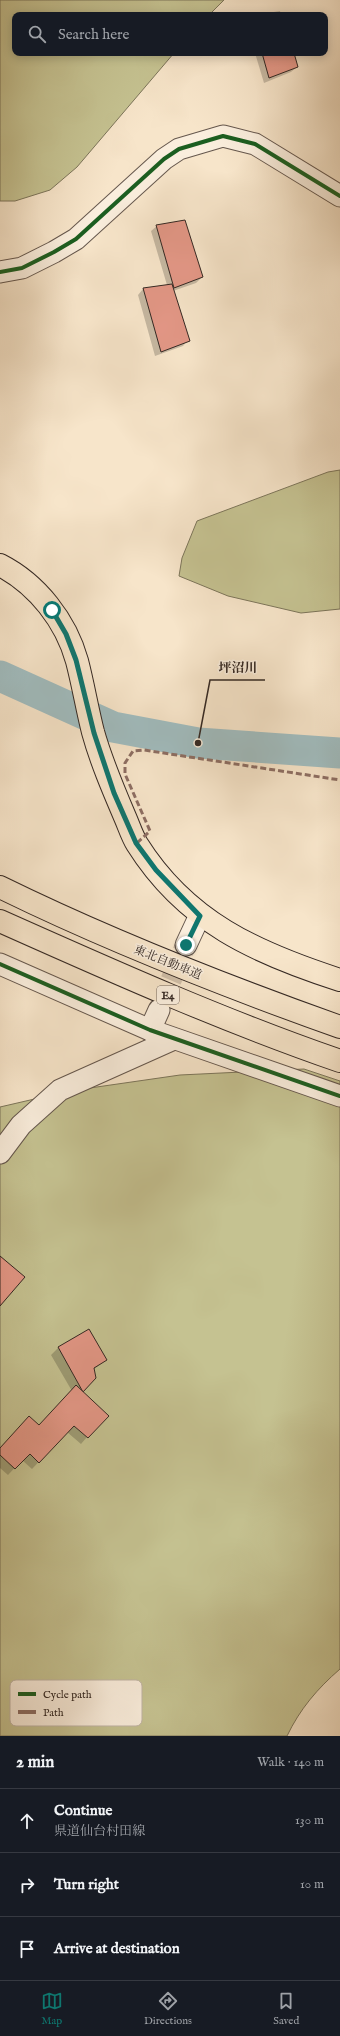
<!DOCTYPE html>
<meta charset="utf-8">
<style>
:root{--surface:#171b24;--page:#20242c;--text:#f1f3f6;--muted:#9ea1a6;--line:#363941;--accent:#0f766e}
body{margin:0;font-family:"IM FELL English","Noto Serif JP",serif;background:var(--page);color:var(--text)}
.stop{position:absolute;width:12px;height:12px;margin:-9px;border:3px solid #0f766e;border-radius:50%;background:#fff}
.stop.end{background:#0f766e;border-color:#fff;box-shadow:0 1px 4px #0008}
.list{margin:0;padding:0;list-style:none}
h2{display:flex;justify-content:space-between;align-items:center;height:52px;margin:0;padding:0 16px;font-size:17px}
h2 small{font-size:13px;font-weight:400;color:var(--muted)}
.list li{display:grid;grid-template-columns:26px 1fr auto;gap:12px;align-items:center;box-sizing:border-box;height:64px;padding:0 16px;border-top:1px solid var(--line)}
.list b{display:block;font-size:15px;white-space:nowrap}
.list p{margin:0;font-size:13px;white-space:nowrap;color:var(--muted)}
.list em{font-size:13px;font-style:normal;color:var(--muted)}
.icon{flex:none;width:22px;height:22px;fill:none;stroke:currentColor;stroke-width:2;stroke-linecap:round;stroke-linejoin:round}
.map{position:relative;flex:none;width:340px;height:1736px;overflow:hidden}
.search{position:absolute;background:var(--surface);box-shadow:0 2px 10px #0003;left:12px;right:12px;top:12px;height:44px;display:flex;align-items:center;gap:10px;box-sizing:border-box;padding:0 14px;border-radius:8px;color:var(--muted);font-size:15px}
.sheet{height:244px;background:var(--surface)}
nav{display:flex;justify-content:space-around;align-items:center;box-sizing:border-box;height:56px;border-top:1px solid var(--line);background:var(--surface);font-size:11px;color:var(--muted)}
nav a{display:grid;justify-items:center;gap:2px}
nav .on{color:var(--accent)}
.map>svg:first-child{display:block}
.green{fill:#c5c291;stroke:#7c755a}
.shadow{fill:#0003}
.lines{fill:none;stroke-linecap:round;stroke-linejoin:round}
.river{stroke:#a1bdc0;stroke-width:31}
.building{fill:#e39786;stroke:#342823}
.minor-tunnel{stroke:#d0bfa9;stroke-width:21;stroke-dasharray:21 10;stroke-linecap:butt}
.minor-casing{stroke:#65574d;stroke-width:23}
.major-casing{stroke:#342823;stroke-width:24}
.highway-casing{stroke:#342823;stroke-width:24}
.minor{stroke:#faeedd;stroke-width:21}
.major{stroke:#f7e5ca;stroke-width:22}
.highway{stroke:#f7e5ca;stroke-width:22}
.quiet{stroke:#8d6e63;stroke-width:3;stroke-dasharray:6 3;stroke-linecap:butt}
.cycleway-casing{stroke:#faeedd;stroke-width:6}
.cycleway{stroke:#1b5e20;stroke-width:4}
.route{stroke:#0f766e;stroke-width:5}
.labels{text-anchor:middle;stroke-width:3;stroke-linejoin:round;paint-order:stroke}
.shield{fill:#faeedd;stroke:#6f635b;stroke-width:1}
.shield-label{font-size:11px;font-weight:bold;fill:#342823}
.street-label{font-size:12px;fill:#342823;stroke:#faeedd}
.key{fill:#faeedd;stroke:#bfb3a5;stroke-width:1}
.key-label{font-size:11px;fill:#342823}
.leader{fill:none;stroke:#342823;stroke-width:1.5}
.callout-dot{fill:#342823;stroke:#faeedd;stroke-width:1.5}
.callout-label{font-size:13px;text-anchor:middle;font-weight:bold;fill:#342823;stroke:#faeedd;stroke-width:3;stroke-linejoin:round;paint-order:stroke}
</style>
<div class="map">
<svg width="340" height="1736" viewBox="0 0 340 1736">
<rect width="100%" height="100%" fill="#f7e5ca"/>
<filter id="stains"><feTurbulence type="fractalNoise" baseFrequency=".005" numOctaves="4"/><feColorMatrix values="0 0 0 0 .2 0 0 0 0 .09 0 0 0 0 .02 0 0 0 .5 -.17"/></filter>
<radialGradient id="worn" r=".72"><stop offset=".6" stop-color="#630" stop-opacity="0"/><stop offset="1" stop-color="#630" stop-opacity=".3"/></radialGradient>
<!-- green -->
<g class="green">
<polygon points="0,0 224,0 209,15 15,15 15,53 174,53 77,167 50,190 15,201 0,201"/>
<polygon points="340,470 340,609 301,613 228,596 179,576 182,558 197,521 328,472"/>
<path d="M 304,1069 L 340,1081 L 340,1669 C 317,1689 300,1709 287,1736 L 0,1736 L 0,1107 L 69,1091 L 180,1075 Z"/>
</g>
<!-- shadow -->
<g class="shadow">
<polygon points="280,11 281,15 254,15"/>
<polygon points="255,53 293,53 297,67 291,72 264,83"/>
<polygon points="157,226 202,277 196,283 173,291 188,340 183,346 155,356 138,295 143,289 167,285 151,231"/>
<polygon points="89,1330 106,1360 93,1370 95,1378 82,1392 87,1437 81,1444 67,1432 32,1469 22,1460 8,1475 0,1468 0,1449 39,1426 72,1391 51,1355 58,1348"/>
</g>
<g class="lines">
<!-- river -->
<polyline class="river" points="0,676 113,727 198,743 340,753"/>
</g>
<!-- building -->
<g class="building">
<polygon points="262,53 294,53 298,67 269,78"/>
<polygon points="185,220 203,277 174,288 156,225"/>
<polygon points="172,284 190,341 161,352 143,288"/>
<polygon points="0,1256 25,1277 0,1306"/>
<polygon points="89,1329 107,1360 94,1368 96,1378 83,1392 58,1347"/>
<polygon points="76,1385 109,1416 88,1438 74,1426 39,1463 30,1454 15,1469 0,1455 0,1448 29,1416 39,1425"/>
</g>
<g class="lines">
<!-- minor-tunnel -->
<polyline class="minor-tunnel" points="159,1009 184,949"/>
<defs>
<g id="minor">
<polyline points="0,272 22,268 54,252 76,239 164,159 179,149 223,136 255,144 340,196"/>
<polyline points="186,945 200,915"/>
<polyline points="0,964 150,1030 340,1096"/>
<polyline points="150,1030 159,1010"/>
<polyline points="0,1153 21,1125 60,1090 174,1039"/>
</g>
<path id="major" d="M 0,565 C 37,584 66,621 77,661 C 83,684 87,708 93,732 C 101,761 113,789 125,817 C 129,826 132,836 137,844 C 186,922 256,953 340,980"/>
<g id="highway">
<path d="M 0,887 C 110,941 225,986 340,1027"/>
<path d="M 0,921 C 112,971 224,1021 340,1061"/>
</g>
</defs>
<!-- minor casing -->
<use href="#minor" class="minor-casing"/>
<!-- major casing -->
<use href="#major" class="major-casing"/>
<!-- highway casing -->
<use href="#highway" class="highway-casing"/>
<!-- minor -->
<use href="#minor" class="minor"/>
<!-- major -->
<use href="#major" class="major"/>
<!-- highway -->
<use href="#highway" class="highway"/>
<!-- quiet -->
<polyline class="quiet" points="137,843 150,831 125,774 125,763 133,751 144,750 340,780"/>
<defs>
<g id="cycleway">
<polyline points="0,272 22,268 54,252 76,239 164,159 179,149 223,136 255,144 340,196"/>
<polyline points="0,964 150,1030 340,1096"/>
</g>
</defs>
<!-- cycleway casing -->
<use href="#cycleway" class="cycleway-casing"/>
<!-- cycleway -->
<use href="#cycleway" class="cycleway"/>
</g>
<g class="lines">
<!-- route -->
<polyline class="route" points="52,610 66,634 76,660 94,733 114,793 136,843 156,870 200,916 186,945"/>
</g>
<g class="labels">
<!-- shield labels -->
<rect class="shield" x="157" y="986" width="22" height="18" rx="3"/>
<g class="shield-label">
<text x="168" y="999">E4</text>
</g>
<!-- street labels -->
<g class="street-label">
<text transform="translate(168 962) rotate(22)" y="4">東北自動車道</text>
</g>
</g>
<!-- legend -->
<rect x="10" y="1680" width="132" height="46" rx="6" class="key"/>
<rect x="18" y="1692" width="18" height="4" fill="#1b5e20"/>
<rect x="18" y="1710" width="18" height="4" fill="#8d6e63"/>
<g class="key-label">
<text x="43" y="1698">Cycle path</text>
<text x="43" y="1716">Path</text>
</g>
<!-- callouts -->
<path class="leader" d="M198 743L210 680H265"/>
<circle class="callout-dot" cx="198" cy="743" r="4"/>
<g class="callout-label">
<text x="238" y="672">坪沼川</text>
</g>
<rect width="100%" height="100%" filter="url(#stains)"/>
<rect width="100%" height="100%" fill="url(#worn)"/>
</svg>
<div class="stop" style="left:52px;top:610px"></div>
<div class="stop end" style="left:186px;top:945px"></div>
<div class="search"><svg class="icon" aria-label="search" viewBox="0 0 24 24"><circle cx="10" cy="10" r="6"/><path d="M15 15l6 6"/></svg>Search here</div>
</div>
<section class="sheet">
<h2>2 min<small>Walk · 140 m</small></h2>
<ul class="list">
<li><svg class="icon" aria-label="ahead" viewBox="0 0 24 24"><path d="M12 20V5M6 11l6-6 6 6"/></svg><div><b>Continue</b><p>県道仙台村田線</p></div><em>130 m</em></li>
<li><svg class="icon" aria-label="right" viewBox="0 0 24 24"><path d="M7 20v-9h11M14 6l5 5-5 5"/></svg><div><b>Turn right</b></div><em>10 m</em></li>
<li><svg class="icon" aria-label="arrive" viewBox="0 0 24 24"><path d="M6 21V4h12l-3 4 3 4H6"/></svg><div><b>Arrive at destination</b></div></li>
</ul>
</section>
<nav>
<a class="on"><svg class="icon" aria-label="map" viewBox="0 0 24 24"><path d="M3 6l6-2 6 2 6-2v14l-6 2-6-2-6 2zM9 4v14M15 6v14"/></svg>Map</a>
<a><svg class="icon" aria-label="directions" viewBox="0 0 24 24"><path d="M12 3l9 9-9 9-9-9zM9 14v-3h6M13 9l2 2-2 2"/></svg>Directions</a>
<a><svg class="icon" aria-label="saved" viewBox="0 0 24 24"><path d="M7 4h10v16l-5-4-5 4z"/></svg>Saved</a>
</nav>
